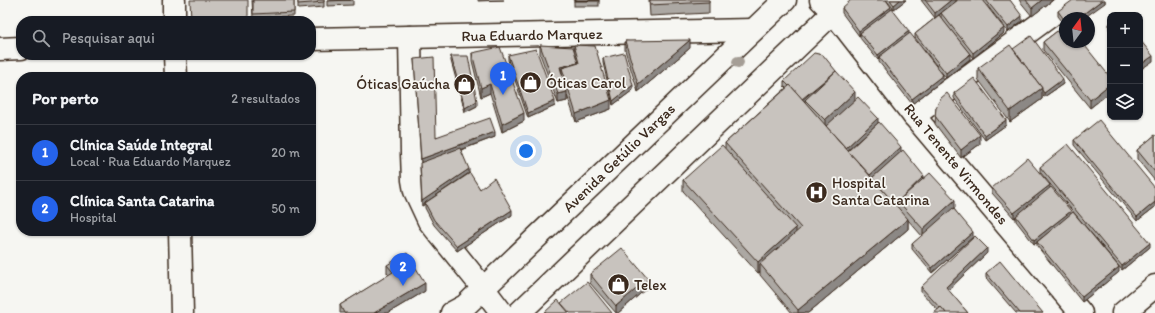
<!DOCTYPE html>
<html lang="pt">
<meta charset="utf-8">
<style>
:root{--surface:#171b24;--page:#20242c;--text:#f1f3f6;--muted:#9ea1a6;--line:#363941;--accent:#2563eb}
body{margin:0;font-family:Itim,sans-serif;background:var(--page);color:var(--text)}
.controls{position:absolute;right:12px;top:12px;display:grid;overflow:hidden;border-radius:8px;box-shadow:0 1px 3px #0004}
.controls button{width:36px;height:36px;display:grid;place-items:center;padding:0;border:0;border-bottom:1px solid var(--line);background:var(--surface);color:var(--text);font:20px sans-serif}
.compass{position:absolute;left:1059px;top:12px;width:36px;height:36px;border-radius:50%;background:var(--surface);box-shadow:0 1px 3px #0004;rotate:15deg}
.you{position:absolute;left:526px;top:151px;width:14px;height:14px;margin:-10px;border:3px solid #fff;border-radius:50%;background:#1a73e8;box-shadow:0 0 0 6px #1a73e833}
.badge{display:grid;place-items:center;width:26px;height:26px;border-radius:50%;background:var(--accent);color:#fff;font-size:13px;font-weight:700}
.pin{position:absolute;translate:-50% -33px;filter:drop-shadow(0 1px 2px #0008)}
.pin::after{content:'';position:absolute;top:21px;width:14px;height:12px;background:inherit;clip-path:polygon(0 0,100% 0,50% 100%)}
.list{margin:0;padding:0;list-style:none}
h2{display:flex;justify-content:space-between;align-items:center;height:52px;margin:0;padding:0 16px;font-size:17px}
h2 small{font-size:13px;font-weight:400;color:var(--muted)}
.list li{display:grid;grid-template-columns:26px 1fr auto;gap:12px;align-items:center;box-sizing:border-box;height:56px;padding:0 16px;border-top:1px solid var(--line)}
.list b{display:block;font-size:15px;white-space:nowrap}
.list p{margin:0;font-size:13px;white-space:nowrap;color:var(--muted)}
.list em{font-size:13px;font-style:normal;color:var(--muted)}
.icon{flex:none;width:22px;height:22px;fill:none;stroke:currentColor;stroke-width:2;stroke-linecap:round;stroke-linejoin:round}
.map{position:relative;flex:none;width:1155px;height:313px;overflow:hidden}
.search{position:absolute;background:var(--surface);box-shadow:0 1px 3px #0004;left:16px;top:16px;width:300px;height:44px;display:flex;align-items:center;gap:10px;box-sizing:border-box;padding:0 14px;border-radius:16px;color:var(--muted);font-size:15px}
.panel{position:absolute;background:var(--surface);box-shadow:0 1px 3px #0004;left:16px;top:72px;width:300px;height:164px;border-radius:16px}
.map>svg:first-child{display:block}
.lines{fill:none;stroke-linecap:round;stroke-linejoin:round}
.street-casing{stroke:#3b2a1e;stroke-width:25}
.secondary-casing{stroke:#3b2a1e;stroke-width:25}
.street{stroke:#f6f6f2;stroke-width:22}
.secondary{stroke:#f6f6f2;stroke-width:22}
.tree{fill:#a59e96}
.wall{fill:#aca8a3;stroke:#3b2a1e}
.shaded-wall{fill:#8c8885;stroke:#3b2a1e}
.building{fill:#c8c3be;stroke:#3b2a1e}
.labels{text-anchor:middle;stroke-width:3.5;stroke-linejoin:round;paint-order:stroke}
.street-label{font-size:15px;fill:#3b2a1e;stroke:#f6f6f2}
.poi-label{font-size:15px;fill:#3b2a1e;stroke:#f6f6f2;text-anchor:start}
</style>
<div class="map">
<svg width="1155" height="313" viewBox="0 0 1155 313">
<rect width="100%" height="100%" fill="#f6f6f2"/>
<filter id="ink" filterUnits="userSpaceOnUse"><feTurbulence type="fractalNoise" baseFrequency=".025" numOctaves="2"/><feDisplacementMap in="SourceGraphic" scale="8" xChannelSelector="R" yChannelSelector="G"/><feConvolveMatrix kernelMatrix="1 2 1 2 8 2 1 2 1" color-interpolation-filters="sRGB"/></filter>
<g filter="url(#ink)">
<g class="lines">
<defs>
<g id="street">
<polyline points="174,0 174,21"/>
<polyline points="410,37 412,154 413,180 415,191 429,221 483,288 502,313"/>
<polyline points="311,39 753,30"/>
<polyline points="0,49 21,48"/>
<polyline points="175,55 176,77"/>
<polyline points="914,116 1072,0"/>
<polyline points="180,231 182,313"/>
<polyline points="1123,313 1155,286"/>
</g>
<g id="secondary">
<polyline points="821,0 833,12 914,116 1081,313"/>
<polyline points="452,313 465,306 785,0"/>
<polyline points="519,313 846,0"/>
</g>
</defs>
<!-- street casing -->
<use href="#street" class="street-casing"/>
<!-- secondary casing -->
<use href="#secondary" class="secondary-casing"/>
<!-- street -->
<use href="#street" class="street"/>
<!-- secondary -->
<use href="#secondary" class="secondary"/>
</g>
<!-- trees -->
<circle class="tree" cx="738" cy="62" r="6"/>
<!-- wall -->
<g class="wall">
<polygon points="252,0 294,0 294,16 253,18"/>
<polygon points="298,0 324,0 324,7 298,9"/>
<polygon points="327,0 353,0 353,5 327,6"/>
<polygon points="478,0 504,0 478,1"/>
<rect x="574" y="0" width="25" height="6"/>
<polygon points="649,0 709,0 709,13 650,16"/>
<polygon points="886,0 906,0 894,9"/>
<polygon points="921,0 957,0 939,15 970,59 946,78 915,38 915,34 935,18"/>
<polygon points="983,0 1010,0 1022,21 1008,32"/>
<polygon points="1019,0 1053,0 1032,16"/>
<polygon points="1105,0 1105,3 1065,18 1065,42 1110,77 1110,92 1090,108 1043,50 1043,42 1065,25 1058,16 1058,11"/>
<polygon points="842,8 891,10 943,80 912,104 879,62 879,59 878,60 860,38 860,34 859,36 842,13"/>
<polygon points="941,13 1004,33 973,58 941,18"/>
<polygon points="1110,23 1110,31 1109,29 1109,24"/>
<polygon points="625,41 690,48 638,92 625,50"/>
<polygon points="540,45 574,51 574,45 611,109 576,122 567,95 567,101 558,103 540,54"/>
<polygon points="472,53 524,121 502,132 490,93 481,97 472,61"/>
<polygon points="508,55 555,106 528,118 508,60"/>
<polygon points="451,56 477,106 465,112 451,61"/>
<polygon points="603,58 633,90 613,105 603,63"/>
<polygon points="414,59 436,137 495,137 461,150 469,173 480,189 512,215 457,251 434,225 425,208 425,204 422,206 420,167 421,162"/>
<polygon points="978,68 1063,84 1044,97 1042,95 1042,99 1010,122 978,79"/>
<polygon points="784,81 855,99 878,122 901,151 924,178 955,208 954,209 973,237 932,273 912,249 912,244 922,236 908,220 908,229 808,313 792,313 760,275 760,272 758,273 683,191 683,180 725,148 725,143 786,88 784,86"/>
<polygon points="954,93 1006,125 985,140 954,98"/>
<polygon points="936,108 980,144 961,158 935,124"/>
<polygon points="1155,135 1155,181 1137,159 1137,150"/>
<polygon points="1074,140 1155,188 1155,207 1137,221 1074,145"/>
<polygon points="1040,167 1150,247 1122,270 1040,172"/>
<polygon points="992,188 1050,188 1071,214 1119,272 1082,302 1037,246 1037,243 1034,244 1016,221 1016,217 1014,218 992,193"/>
<polygon points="987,253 948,290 968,313 938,310 921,292 921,287"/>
<polygon points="387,265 425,291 388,313 340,313 340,305 389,275 387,273"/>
<polygon points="986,273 1043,313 1016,313 986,278"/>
<polygon points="590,274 648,287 618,313 616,313 590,283"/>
</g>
<!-- shaded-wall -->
<g class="shaded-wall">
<polygon points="900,0 906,0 894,9 894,5"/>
<polygon points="951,0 957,0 935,18 935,13"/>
<polygon points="1042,0 1053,0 1032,16 1032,8"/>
<polygon points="1102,0 1105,0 1105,3 1084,18 1078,18"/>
<polygon points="891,7 891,12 860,33 860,34 859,36 859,31"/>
<polygon points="1022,16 1022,21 1008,32 1008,27"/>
<polygon points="1004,28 1004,33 973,58 973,53"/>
<polygon points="909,31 909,36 879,57 879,59 878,60 878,55"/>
<polygon points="690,40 690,48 638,92 638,84"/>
<polygon points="970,54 970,59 946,78 946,73"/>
<polygon points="1153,56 1153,61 1140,70 1140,65"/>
<polygon points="578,63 578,71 562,68 562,75 560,67"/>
<polygon points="836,71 806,101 805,100 805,102 801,105 801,101"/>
<polygon points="943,75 943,80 912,104 912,99"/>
<polygon points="1063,79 1063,84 1044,97 1044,93"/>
<polygon points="490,84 490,93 481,97 481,88"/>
<polygon points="1110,84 1110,92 1090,108 1090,100"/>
<polygon points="633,85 633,90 613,105 613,101"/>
<polygon points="1042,88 1042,99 1010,122 1010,111"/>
<polygon points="567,92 567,101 558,103 558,94"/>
<polygon points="855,92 855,100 825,128 825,120"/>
<polygon points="611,100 611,109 576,122 576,114"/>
<polygon points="477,101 477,106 465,112 465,108"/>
<polygon points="555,101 555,106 528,118 528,113"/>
<polygon points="524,113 524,121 502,132 502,124"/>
<polygon points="878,118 878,123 846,152 846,148"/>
<polygon points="1006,120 1006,125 985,140 985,135"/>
<polygon points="495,132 495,137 421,164 421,159"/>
<polygon points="980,135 980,144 961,158 961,150"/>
<polygon points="901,147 901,152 869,181 869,176"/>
<polygon points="469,169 469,173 425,203 425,204 422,206 422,201"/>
<polygon points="924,176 924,180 898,201 898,205 892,211 892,206"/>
<polygon points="1050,185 1050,189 1014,218 1014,213"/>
<polygon points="955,200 955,208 923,237 923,229"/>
<polygon points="1155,202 1155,207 1137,221 1137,217"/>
<polygon points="512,210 512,215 457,251 457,246"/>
<polygon points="1071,211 1071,215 1034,244 1034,240"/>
<polygon points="908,219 908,229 808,313 798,313 798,310"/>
<polygon points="796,228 796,239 760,264 760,272 758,273 758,262"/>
<polygon points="973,232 973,237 932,273 932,268"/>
<polygon points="1150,243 1150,247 1122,270 1122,266"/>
<polygon points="987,248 987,253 946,292 946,287"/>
<polygon points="1119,267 1119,272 1082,302 1082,297"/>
<polygon points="648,279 648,287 618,313 616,313 616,306"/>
<polygon points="425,283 425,291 388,313 374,313"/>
</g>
<!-- building -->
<g class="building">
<polygon points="190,0 248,0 248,21 194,21 191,19"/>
<polygon points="253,0 294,0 294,12 253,14"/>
<polygon points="298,0 324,0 324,2 298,4"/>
<polygon points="327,0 351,0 327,1"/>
<rect x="574" y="0" width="25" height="1"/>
<polygon points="650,0 709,0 709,2 650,5"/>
<polygon points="851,0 886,0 891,7 859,31 842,8"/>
<polygon points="890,0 900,0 894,5"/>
<polygon points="925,0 951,0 935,13"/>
<polygon points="958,0 982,0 1004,28 973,53 941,13"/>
<polygon points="986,0 1010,0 1022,16 1008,27"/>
<polygon points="1026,0 1042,0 1032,8"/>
<polygon points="1073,0 1102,0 1078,18 1065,18 1065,21 1058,11"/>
<polygon points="892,9 909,31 878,55 860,33"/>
<polygon points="939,15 970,54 946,73 915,34"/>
<polygon points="1065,25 1065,42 1082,42 1110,77 1110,84 1090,100 1043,42"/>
<polygon points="910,33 943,75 912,99 879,57"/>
<polygon points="1031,36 1063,79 1044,93 1042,90 1042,88 1013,49"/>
<polygon points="690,40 638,84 625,41"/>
<polygon points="1140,40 1153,56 1140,65"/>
<polygon points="540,45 573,47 578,63 560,67 567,92 558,94"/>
<polygon points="574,45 595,46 611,100 576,114 562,68 579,63"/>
<polygon points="1010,45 1042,88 1010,111 978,68"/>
<polygon points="500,47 524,113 502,124 490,84 481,88 472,53"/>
<polygon points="536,49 555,101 528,113 508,55"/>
<polygon points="624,53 633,85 613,101 603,58"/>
<polygon points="814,53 823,55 836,71 802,99 790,85 789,86 784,81"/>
<polygon points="451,56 468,56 477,101 465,108"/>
<polygon points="434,57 436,137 490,118 495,132 421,159 414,59"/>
<polygon points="836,71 855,92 825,120 805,100"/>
<polygon points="974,78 1006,120 985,135 954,93"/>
<polygon points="790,85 908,219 798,310 760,264 801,228 725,143"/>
<polygon points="947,93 980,135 961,150 935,116 936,108 938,103 941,98"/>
<polygon points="858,97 878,118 846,148 826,126"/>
<polygon points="1099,120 1155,188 1155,202 1137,217 1074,140"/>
<polygon points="879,122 901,147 870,175 848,151"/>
<polygon points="1155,135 1155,172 1137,150"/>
<polygon points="1068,144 1150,243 1122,266 1040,167"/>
<polygon points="722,145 796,228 758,262 683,180"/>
<polygon points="460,148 469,169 422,201 420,163"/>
<polygon points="903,150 924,176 895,204 872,178"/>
<polygon points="1027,158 1050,185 1014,213 992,188"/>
<polygon points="470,173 480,189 494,178 512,210 457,246 434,220 425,203"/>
<polygon points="930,173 955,200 923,229 898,201"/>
<polygon points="1051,187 1071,211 1034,240 1016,216"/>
<polygon points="953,208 973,232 932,268 912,244"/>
<polygon points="1073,212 1119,267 1082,297 1037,242"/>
<polygon points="975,236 987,248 946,287 968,313 946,313 941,307 940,308 921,287"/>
<polygon points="622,248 648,279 616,306 590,274"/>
<polygon points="407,253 425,283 374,313 344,313 340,305 393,272 387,265"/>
<polygon points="1000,261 1043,313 1020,313 986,273"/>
<polygon points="587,282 612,313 570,313 561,303"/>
<polygon points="558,300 569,313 544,313"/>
<polygon points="941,307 946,313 934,313"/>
</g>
</g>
<!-- icons -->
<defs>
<symbol id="shop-disc" viewBox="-11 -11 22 22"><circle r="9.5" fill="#3b2a1e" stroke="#f6f6f2"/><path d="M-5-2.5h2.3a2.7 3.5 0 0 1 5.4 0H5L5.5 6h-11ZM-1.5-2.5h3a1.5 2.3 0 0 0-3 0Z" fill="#fff"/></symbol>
<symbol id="hospital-disc" viewBox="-11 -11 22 22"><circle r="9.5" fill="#3b2a1e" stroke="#f6f6f2"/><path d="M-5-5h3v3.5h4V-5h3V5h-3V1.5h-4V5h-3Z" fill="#fff"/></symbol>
</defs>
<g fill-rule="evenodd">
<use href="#shop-disc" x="518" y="70" width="25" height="25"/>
<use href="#shop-disc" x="452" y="72" width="25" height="25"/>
<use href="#hospital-disc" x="804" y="180" width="25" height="25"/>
<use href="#shop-disc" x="606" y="272" width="25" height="25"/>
</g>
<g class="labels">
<!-- street labels -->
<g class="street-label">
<text transform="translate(532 35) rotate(-1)" y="5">Rua Eduardo Marquez</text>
<text transform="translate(619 158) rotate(-44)" y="5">Avenida Getúlio Vargas</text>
<text transform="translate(956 164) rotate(50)" y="5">Rua Tenente Virmondes</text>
</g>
<!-- poi labels -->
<g class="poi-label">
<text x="546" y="88">Óticas Carol</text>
<text x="450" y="89" text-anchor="end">Óticas Gaúcha</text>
<text x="832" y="188">Hospital<tspan x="832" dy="17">Santa Catarina</tspan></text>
<text x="634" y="290">Telex</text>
</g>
</g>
</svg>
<div class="controls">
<button>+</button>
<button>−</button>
<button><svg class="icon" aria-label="layers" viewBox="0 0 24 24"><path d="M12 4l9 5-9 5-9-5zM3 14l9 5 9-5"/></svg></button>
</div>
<svg class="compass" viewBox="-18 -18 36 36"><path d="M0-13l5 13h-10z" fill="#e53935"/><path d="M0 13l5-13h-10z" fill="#9ea1a6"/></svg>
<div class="you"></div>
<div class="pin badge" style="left:503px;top:95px">1</div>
<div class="pin badge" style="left:403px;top:286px">2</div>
<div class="search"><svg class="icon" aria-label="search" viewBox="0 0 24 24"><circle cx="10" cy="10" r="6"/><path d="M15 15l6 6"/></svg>Pesquisar aqui</div>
<section class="panel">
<h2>Por perto<small>2 resultados</small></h2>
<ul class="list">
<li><span class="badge">1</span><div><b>Clínica Saúde Integral</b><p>Local · Rua Eduardo Marquez</p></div><em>20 m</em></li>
<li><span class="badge">2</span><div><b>Clínica Santa Catarina</b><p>Hospital</p></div><em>50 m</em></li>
</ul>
</section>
</div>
